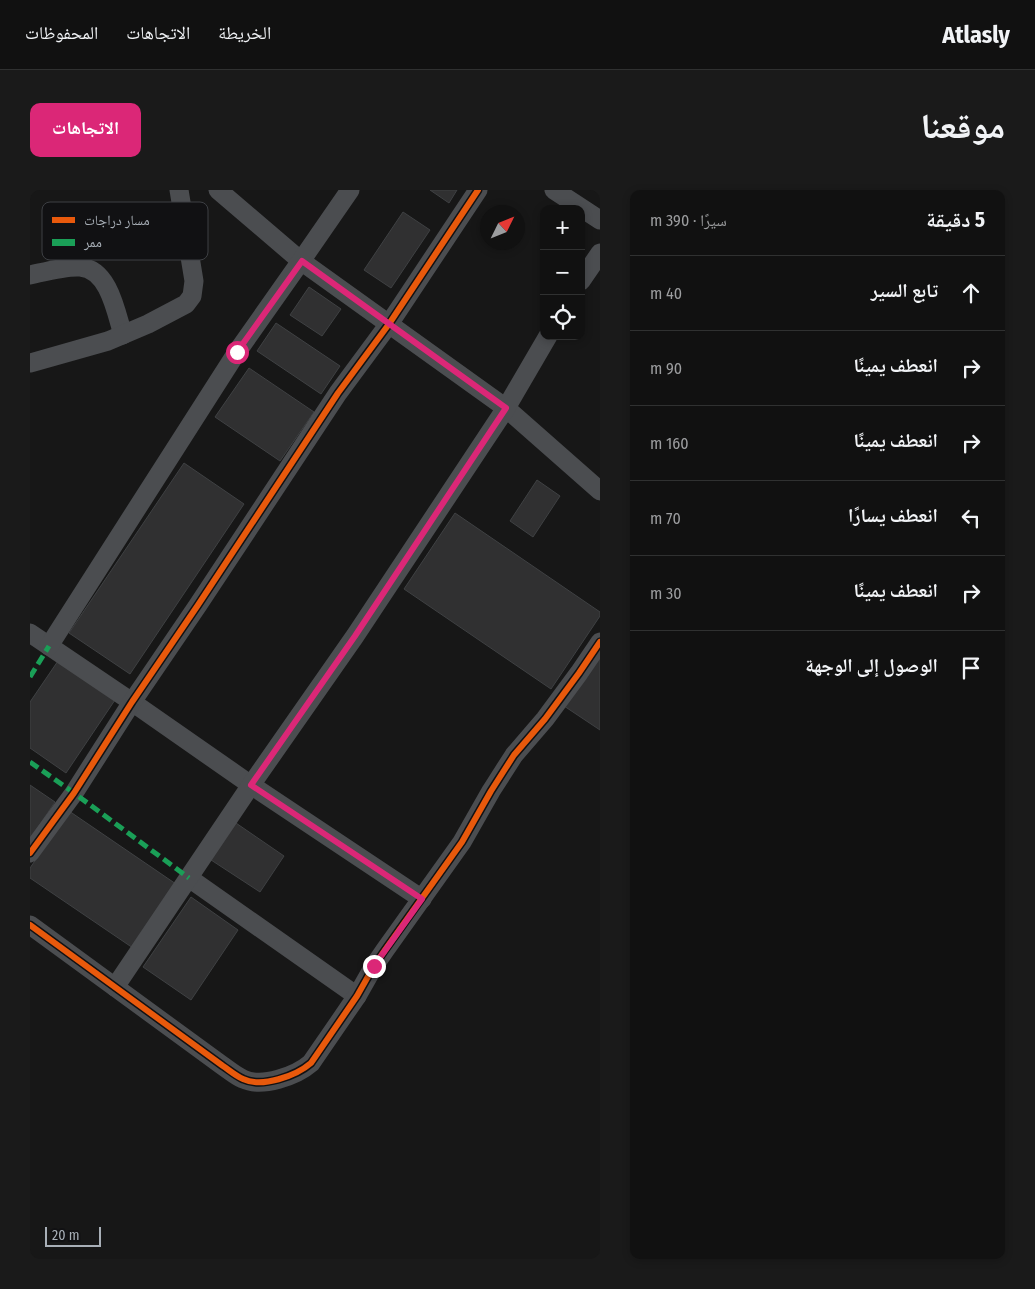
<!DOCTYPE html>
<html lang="ar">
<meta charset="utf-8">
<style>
:root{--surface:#111;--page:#1a1a1a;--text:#f1f3f6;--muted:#9c9d9f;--line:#303131;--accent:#db2777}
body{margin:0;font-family:"Fira Sans Condensed","Noto Naskh Arabic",sans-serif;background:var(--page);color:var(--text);direction:rtl}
.controls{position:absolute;right:15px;top:15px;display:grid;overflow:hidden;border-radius:10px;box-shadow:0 2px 8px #0003}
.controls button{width:45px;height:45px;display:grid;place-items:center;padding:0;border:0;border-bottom:1px solid var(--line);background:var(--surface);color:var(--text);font:25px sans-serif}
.compass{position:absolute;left:450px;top:15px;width:45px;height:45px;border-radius:50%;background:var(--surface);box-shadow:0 2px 8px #0003;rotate:47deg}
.scale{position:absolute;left:15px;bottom:12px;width:56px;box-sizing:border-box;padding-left:5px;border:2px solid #a8afb7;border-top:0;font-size:14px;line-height:18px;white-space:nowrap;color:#a8afb7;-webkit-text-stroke:4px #111113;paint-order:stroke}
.stop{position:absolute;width:15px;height:15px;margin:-11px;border:4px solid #db2777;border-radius:50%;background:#fff}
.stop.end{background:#db2777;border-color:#fff;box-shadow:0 1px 5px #0008}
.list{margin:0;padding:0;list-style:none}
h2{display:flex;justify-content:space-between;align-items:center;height:65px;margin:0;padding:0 20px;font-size:21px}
h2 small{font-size:16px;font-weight:400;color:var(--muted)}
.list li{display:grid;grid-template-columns:32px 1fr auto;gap:15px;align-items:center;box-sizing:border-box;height:75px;padding:0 20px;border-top:1px solid var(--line)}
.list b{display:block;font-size:19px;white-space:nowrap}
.list em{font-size:16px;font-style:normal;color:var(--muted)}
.icon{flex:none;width:28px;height:28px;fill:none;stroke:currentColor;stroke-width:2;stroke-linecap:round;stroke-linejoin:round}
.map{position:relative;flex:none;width:570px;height:1069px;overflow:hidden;direction:ltr;border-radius:10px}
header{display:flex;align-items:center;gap:30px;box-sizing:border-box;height:70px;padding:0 25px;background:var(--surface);border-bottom:1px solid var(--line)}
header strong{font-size:24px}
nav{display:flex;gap:28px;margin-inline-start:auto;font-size:18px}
.intro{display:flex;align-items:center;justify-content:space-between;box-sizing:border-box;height:120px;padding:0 30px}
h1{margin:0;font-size:35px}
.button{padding:12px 22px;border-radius:10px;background:var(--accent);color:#fff;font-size:18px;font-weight:700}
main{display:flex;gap:30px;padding:0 30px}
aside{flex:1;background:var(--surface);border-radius:10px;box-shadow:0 2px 8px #0003}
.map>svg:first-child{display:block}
.building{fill:#303031;stroke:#3f4143}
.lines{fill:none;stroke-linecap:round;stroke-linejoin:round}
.street{stroke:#4b4d50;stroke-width:19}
.quiet{stroke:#1a9f57;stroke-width:5;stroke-dasharray:10 5;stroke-linecap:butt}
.cycleway-casing{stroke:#111113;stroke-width:9}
.cycleway{stroke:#e8590c;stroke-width:6}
.route{stroke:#db2777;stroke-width:6}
.key{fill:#111113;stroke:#3e4044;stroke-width:1}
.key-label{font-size:14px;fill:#a8afb7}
</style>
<header>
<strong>Atlasly</strong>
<nav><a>الخريطة</a><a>الاتجاهات</a><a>المحفوظات</a></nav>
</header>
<div class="intro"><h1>موقعنا</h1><a class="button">الاتجاهات</a></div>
<main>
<aside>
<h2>5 دقيقة<small>سيرًا · 390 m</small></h2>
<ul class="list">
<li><svg class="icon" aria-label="ahead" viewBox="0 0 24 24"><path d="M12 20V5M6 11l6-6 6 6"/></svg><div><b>تابع السير</b></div><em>40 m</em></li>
<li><svg class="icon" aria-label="right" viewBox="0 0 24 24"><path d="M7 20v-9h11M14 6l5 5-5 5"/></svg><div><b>انعطف يمينًا</b></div><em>90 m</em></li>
<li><svg class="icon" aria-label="right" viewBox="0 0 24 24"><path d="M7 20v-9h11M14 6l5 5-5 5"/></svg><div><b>انعطف يمينًا</b></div><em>160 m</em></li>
<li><svg class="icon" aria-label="left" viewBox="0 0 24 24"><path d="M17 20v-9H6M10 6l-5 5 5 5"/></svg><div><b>انعطف يسارًا</b></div><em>70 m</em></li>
<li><svg class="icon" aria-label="right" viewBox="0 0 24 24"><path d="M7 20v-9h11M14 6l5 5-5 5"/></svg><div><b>انعطف يمينًا</b></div><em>30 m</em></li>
<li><svg class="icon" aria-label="arrive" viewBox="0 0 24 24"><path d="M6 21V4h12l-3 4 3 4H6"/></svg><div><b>الوصول إلى الوجهة</b></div></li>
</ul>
</aside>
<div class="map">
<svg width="570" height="1069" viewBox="0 0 570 1069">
<rect width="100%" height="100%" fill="#171717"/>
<!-- building -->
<g class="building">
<polygon points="400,0 427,0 419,13"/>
<polygon points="373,22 400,40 361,98 334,80"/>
<polygon points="279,97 311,119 292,146 260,125"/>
<polygon points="246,133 310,176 291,204 227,161"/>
<polygon points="219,178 284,222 250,271 185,227"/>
<polygon points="154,273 214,314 100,484 39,443"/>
<polygon points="507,290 530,306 503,347 480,331"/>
<polygon points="425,323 570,422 570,426 521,499 374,399"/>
<polygon points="570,463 570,540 534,516"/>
<polygon points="30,468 87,507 36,583 0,558 0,512"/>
<polygon points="0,595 25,612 0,649"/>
<polygon points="39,621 146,694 103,758 0,688 0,678"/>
<polygon points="203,631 254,666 230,702 178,668"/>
<polygon points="161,707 208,740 161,810 113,777"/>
</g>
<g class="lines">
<!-- street -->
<g class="street">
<polyline points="188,0 271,71 476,218 570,301"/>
<polyline points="524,0 570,30"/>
<path d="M 0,85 C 14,82 36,76 50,77 C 79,79 86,122 93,145"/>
<polyline points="551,91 570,63"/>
<polyline points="0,173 78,151 118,134 156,114 162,106 164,91 149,0"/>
<polyline points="0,443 102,512 221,595 392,709"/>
<polyline points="19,456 207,162 271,71 320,0"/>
<polyline points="0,663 44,603 102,512 168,415 308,203 359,134 448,0"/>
<polyline points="159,688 327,806"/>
<path d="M 0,735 L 193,876 C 199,880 206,886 213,889 C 232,898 266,886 281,873 L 327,806 L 344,776 L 355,760 L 432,652 L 461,601 L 484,565 L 515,529 L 549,483 L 570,452"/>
<polyline points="85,797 221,595 325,446 476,218 518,146"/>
</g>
<!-- quiet -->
<g class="quiet">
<polyline points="0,487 19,456"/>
<polyline points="0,572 44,603 159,688"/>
</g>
<defs>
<g id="cycleway">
<polyline points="0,663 44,603 102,512 168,415 308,203 359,134 448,0"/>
<path d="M 0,735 L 193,876 C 199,880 206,886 213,889 C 232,898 266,886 281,873 L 327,806 L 344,776 L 355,760 L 432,652 L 461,601 L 484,565 L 515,529 L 549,483 L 570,452"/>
</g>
</defs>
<!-- cycleway casing -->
<use href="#cycleway" class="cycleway-casing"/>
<!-- cycleway -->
<use href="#cycleway" class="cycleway"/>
</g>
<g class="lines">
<!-- route -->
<polyline class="route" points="207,162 272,71 476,218 325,446 221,595 392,709 344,776"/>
</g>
<!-- legend -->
<rect x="12" y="12" width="166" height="58" rx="8" class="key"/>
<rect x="22" y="27" width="23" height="6" fill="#e8590c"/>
<rect x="22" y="49" width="23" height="7" fill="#1a9f57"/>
<g class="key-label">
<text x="54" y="35">مسار دراجات</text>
<text x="54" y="57">ممر</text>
</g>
</svg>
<div class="controls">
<button>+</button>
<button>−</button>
<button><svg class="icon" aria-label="locate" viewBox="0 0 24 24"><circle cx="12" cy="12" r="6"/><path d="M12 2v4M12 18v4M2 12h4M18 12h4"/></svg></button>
</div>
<svg class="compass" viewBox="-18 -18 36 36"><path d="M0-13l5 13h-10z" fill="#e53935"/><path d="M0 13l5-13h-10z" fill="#9c9d9f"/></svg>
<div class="scale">20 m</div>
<div class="stop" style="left:207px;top:162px"></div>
<div class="stop end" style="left:344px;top:776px"></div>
</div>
</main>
